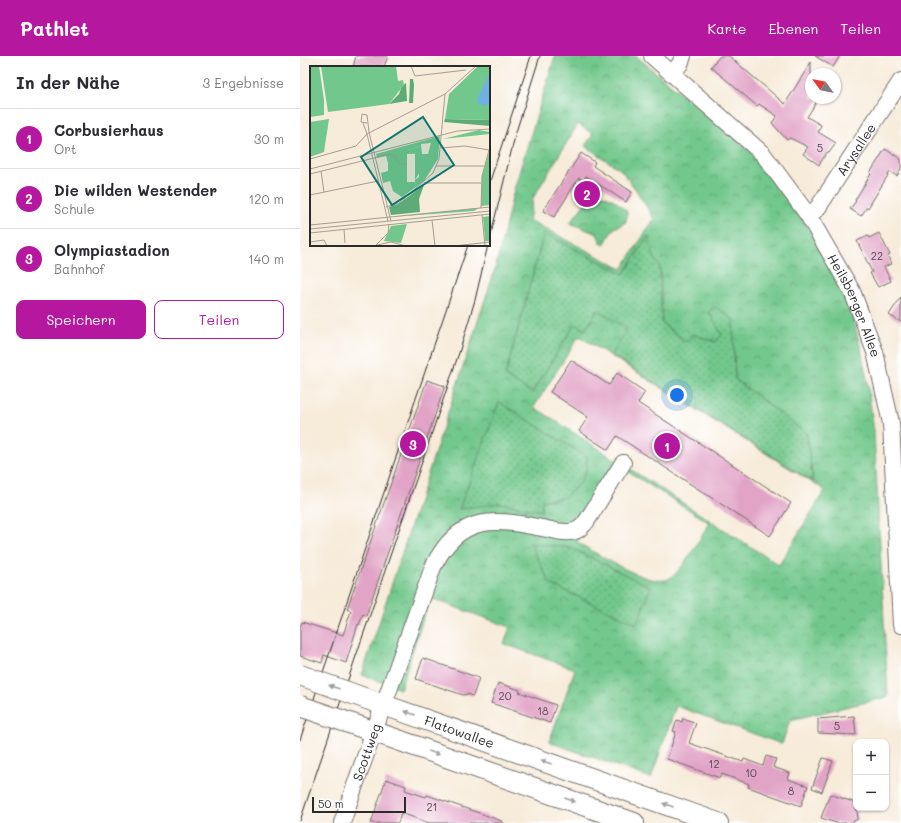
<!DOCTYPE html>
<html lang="de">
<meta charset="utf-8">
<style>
:root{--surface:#fff;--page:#f2f2f3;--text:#2b2b33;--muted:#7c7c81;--line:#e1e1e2;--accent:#b5179e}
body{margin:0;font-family:Mali,sans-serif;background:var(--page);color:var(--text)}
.controls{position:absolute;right:12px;bottom:12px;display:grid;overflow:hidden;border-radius:8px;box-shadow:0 1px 3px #0004}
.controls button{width:36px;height:36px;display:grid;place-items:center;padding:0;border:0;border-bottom:1px solid var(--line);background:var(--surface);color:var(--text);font:20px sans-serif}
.compass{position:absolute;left:505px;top:12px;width:36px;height:36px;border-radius:50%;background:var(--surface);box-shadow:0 1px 3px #0004;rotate:303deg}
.scale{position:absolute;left:12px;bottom:10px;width:94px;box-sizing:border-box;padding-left:4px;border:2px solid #2b2b2b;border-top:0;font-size:11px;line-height:14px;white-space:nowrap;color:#2b2b2b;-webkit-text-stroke:3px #fff;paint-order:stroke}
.you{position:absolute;left:377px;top:339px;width:14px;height:14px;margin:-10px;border:3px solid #fff;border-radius:50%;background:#1a73e8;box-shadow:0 0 0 6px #1a73e833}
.badge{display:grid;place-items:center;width:26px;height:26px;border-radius:50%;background:var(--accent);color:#fff;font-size:13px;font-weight:700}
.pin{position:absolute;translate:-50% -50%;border:2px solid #fff;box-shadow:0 1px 4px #0006}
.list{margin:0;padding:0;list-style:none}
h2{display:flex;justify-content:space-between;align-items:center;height:52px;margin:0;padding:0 16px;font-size:17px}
h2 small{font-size:13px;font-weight:400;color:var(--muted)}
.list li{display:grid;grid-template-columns:26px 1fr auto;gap:12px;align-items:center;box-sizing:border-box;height:60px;padding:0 16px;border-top:1px solid var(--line)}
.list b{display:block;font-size:15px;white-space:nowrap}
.list p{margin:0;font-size:13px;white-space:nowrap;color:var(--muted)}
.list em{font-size:13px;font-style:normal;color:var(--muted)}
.actions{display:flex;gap:8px;padding:12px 16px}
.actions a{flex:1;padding:9px 0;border:1px solid var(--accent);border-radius:8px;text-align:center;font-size:14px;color:var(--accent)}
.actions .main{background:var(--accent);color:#fff}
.map{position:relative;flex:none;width:601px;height:767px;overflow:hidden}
header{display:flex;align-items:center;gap:24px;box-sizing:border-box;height:56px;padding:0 20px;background:var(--accent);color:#fff}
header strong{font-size:19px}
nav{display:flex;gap:22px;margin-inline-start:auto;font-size:14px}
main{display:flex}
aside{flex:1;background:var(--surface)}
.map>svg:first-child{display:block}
.grass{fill:url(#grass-dots);stroke:#4e7a5c}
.park{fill:url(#park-crowns);stroke:#4e7a5c;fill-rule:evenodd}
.building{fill:#e1a3c6}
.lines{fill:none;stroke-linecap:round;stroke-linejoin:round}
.minor-casing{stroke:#726e68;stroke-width:18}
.major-casing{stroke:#726e68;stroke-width:22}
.minor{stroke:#fff;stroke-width:16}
.major{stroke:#fff;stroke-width:20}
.tram{stroke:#2b2b2b;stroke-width:1}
.major-bridge-casing{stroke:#726e68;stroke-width:22;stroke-linecap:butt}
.major-bridge{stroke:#fff;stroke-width:20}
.oneway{fill:#a0a0a0}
.labels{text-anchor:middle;stroke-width:3.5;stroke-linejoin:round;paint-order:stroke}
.number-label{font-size:11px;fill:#584952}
.street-label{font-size:13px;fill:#2b2b2b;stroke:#fff}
.inset-road{fill:none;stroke:#a59e93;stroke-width:1}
.view{fill:#0f766e;fill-opacity:0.15;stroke:#0f766e;stroke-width:2}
.inset-edge{fill:none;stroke:#2b2b2b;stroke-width:2}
</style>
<header>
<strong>Pathlet</strong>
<nav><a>Karte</a><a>Ebenen</a><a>Teilen</a></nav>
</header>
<main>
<aside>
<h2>In der Nähe<small>3 Ergebnisse</small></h2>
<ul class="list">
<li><span class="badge">1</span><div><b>Corbusierhaus</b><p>Ort</p></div><em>30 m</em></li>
<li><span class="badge">2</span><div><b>Die wilden Westender</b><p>Schule</p></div><em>120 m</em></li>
<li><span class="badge">3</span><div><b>Olympiastadion</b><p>Bahnhof</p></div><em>140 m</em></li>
</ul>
<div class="actions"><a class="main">Speichern</a><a>Teilen</a></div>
</aside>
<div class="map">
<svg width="601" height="767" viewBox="0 0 601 767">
<defs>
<pattern id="grass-dots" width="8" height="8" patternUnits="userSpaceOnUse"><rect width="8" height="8" fill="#72c88c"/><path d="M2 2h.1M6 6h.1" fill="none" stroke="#5ea373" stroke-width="1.8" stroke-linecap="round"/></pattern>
<pattern id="park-crowns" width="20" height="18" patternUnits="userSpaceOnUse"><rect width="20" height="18" fill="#72c88c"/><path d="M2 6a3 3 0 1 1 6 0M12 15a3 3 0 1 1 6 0" fill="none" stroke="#5ea373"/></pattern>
</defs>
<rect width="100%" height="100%" fill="#fff"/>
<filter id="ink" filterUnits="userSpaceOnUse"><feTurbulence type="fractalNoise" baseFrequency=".025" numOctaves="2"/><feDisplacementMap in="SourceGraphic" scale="8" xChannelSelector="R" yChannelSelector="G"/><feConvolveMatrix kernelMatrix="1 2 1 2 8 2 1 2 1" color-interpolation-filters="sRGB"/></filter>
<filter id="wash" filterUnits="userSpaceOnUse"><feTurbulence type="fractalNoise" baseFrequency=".012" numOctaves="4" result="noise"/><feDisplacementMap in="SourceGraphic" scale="16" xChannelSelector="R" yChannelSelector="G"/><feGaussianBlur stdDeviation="0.9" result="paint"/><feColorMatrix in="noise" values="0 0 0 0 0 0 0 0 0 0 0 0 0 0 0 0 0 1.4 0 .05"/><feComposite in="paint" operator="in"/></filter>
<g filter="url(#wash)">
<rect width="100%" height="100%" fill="#f7ebd9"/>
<!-- grass -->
<g class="grass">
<polygon points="244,177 324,218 348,180 350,181 354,201 360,211 362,267 386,286 392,278 416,286 421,279 409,256 414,249 433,263 435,323 507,378 513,427 310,299 297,254 285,274 275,268 232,337 205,320"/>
<polygon points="199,345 287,400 287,413 280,427 265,441 242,445 242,456 225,453 159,453"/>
<polygon points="230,487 271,492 351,531 337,568 250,528"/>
</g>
<!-- park -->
<g class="park">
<path d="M 255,0 L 336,0 L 458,101 L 507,170 L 538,227 L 553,263 L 560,289 L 567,323 L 574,376 L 588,641 L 490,664 L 482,688 L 376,650 L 351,722 L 249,686 L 275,613 L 204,588 L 210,571 L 130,542 L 100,633 L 62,619 L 196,210 L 215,130 ZM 278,68 L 293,78 L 285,90 L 321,114 L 336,134 L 354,163 L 322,213 L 229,164 L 233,142 ZM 244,177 L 324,218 L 348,180 L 350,181 L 349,185 L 354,201 L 360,211 L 362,267 L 387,286 L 392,278 L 416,286 L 422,279 L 409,256 L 414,250 L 433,263 L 435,323 L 507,378 L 513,426 L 311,299 L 327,273 L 298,254 L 285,274 L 275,268 L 232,337 L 205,320 ZM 279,280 L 525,434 L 479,509 L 234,351 ZM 199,346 L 287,401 L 287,413 L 280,427 L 265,441 L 242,445 L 241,455 L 200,447 L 159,453 ZM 324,413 L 410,467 C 401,480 381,518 368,523 C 350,532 294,496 277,486 ZM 230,487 L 271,492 L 351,531 L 337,568 L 250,528 Z"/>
<path d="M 292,138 C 308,138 315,144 327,155 L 327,160 L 326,166 L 313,173 L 304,189 L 301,187 L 297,178 L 270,167 Z"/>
</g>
<g id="blocks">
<!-- building -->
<g class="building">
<polygon points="56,0 88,0 84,11 53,11"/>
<polygon points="420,0 429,0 485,48 511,6 511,42 519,42 507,61 521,69 518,76 536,87 529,97 527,96 519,109 503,98 508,91 490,82 487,84 472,67 477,60 459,48 457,50 411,11"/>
<polygon points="515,0 540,0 533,11"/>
<polygon points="585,93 601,103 601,113 597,120 590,116 568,152 567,151 561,160 550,153 556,145 555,144 571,118 570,117"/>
<polygon points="281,97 295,106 293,110 332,136 326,146 286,120 283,124 279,122 254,161 243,155"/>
<polygon points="579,177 590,199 588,200 591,208 584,211 591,225 578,231 570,217 572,216 557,185 568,180 569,182"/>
<polygon points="601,241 601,266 589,259"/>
<polygon points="271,304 309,329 317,317 345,336 338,347 491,447 470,480 317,380 308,394 279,375 288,361 250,336"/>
<polygon points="127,324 145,330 66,560 63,558 59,569 58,568 46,607 24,599 22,607 0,600 0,571 2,566 43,579 51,555 47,553"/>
<polygon points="123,602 179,622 173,640 167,638 163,639 116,623"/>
<polygon points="198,627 220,634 219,636 256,649 250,667 191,647"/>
<polygon points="554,660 556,679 518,677 518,663"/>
<polygon points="383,662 396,667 389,687 392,688 443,706 444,703 463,710 466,700 476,703 473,711 490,717 488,723 508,730 501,750 448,731 449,728 422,718 420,722 367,703 376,676 373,675 377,664 382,666"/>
<polygon points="523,702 533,705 522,736 512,732"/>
<polygon points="86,723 106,730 105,734 126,741 127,739 202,765 202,767 129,767 101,757 98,767 71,767"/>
<polygon points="530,738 556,747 558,763 552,766 552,767 536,767 521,762"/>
</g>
</g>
</g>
<g filter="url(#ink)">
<use href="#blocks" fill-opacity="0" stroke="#726e68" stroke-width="1"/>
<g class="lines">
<defs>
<g id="minor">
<path id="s1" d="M 352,0 L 463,98 L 508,159 L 552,235 L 575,296 L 591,367 L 601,569"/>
<polyline points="373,17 380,8 383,0"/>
<path id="s2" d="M 508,159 L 517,153 L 601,25"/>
<path id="s3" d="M 42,767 C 71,681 103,597 133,511 C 159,457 195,462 247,473 C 256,475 270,479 279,473 C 282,471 284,468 286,466 L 323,407"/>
</g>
<g id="major">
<path id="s4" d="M 67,643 L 418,767"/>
<polyline points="58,670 334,767"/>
</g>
</defs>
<!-- minor casing -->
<use href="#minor" class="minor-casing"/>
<!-- major casing -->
<use href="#major" class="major-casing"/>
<!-- minor -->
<use href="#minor" class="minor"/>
<!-- major -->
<use href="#major" class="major"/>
<!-- tram -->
<g class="tram">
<polyline points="189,128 231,0"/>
<polyline points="189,186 216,76 240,0"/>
<polyline points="0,684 168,189"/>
<polyline points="0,765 159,297 175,244 188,189"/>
</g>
<defs>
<g id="major-bridge">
<polyline points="0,619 67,643"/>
<polyline points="0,650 58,670"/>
</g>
</defs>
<!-- major-bridge casing -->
<use href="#major-bridge" class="major-bridge-casing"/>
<!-- major-bridge -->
<use href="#major-bridge" class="major-bridge"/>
</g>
<!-- one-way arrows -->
<defs><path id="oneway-solid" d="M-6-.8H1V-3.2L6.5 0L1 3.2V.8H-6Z"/></defs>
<g class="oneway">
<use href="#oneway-solid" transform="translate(34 631) rotate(-160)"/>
<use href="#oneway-solid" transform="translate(110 657) rotate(-160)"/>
<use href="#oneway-solid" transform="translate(134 697) rotate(19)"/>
<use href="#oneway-solid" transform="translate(246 706) rotate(-160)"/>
<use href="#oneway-solid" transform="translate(270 744) rotate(19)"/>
<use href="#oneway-solid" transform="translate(368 749) rotate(-161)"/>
</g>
</g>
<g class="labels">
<!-- number labels -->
<g class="number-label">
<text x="520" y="96">5</text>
<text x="577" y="204">22</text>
<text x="205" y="644">20</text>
<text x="243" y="659">18</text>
<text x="537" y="674">5</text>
<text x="414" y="712">12</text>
<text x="451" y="721">10</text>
<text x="491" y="739">8</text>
<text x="132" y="755">21</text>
</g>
<!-- street labels -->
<g class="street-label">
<text dy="5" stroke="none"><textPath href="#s2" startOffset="82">Arysallee</textPath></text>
<text dy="5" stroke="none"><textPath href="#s1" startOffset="326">Heilsberger Allee</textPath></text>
<text dy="5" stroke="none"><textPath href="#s4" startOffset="98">Flatowallee</textPath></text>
<text dy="5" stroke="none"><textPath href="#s3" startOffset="75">Scottweg</textPath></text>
</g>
</g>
<!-- overview -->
<g transform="translate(10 10)">
<rect width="180" height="180" fill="#f7ebd9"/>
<path d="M 111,80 L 112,88 L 116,88 L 114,99 L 105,114 L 105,91 L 107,88 L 98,87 L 98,84 ZM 169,142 L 164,145 L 81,151 Z" fill="#72c88c"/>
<path d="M 100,13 L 103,13 L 104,19 L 103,37 L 99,37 ZM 96,17 L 97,35 L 79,38 L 89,28 L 92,20 ZM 135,53 L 180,54 L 180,60 L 134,56 ZM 114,119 L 109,133 L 110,146 L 81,149 L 79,141 L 88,138 Z" fill="#5dac78"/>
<path d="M 168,0 L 180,0 L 180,54 L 135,53 L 139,28 Z" fill="#72c88c"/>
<path d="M 130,70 L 128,93 L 114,115 L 92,131 L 83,125 L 80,115 L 73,117 L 71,107 L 78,105 L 78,97 L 76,90 L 67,92 L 66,88 ZM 121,77 L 118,88 L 112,88 L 111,78 ZM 111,80 L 112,88 L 116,89 L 110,94 L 111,99 L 114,97 L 114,99 L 109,103 L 109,111 L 105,114 L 105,92 L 108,91 L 108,88 L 98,87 L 98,84 ZM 97,88 L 105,88 L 105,116 L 97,116 ZM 179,86 L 180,139 L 171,140 L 172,110 ZM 180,150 L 180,175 L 175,175 L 173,151 ZM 97,158 L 91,177 L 74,175 L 81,160 Z" fill="#72c88c" fill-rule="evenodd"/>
<path d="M 169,64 L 180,66 L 180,68 L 133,73 Z" fill="#72c88c"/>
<path d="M 0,0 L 9,0 L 14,34 L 14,49 L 0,51 ZM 11,0 L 86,0 L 88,15 L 93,14 L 94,19 L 79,38 L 18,46 ZM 19,53 L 14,86 L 0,91 L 0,56 Z" fill="#72c88c"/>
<path d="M 180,6 L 180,37 L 174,40 L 168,37 L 167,34 Z" fill="#71b0e4"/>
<path class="inset-road" d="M 101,0 L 105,10 L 156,4M 57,57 L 51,56 L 52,48 L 57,49 L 59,66M 59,66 L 81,155M 131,82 L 155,80 L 179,84M 0,93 L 46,80 L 57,68 L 53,57M 126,100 L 174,100M 0,103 L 147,65 L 180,63M 11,105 L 14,126M 0,108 L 80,88 L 85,90 L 89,98 L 97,98M 114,117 L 171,117M 0,129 L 68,115M 76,141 L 89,137 L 123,107 L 129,93 L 135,28M 171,142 L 172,110 L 179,84M 172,149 L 175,180M 122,154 L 125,180M 78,155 L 57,68 L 135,28 L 166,0M 0,159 L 180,141M 0,163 L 180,145M 34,163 L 35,177M 0,167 L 180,148M 0,176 L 14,174 L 17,180M 67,179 L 81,176 L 96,180M 65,180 L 78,167 L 79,158M 144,180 L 180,176"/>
<path class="view" d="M 113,51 L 144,99 L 82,139 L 51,91 Z"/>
<rect width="180" height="180" class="inset-edge"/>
</g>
</svg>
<div class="controls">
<button>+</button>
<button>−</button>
</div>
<svg class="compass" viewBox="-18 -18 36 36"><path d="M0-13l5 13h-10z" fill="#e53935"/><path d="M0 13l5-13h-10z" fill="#7c7c81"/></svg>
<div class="scale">50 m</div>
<div class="you"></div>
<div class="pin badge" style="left:367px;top:390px">1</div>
<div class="pin badge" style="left:287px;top:138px">2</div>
<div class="pin badge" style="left:113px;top:388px">3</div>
</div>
</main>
